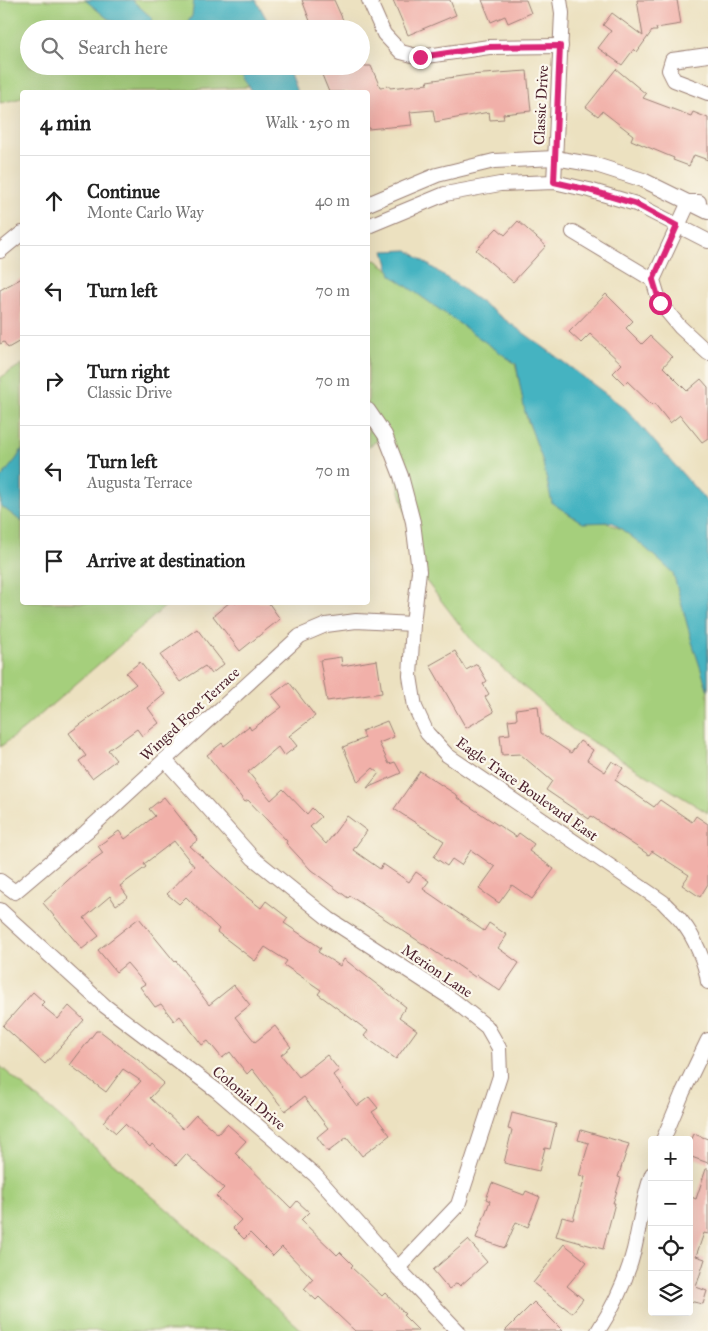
<!DOCTYPE html>
<meta charset="utf-8">
<style>
:root{--surface:#fff;--page:#f2f2f2;--text:#222;--muted:#767676;--line:#e0e0e0}
body{margin:0;font-family:"IM FELL Great Primer",serif;background:var(--page);color:var(--text)}
.controls{position:absolute;right:15px;bottom:15px;display:grid;overflow:hidden;border-radius:5px;box-shadow:0 5px 20px #0002}
.controls button{width:45px;height:45px;display:grid;place-items:center;padding:0;border:0;border-bottom:1px solid var(--line);background:var(--surface);color:var(--text);font:25px sans-serif}
.stop{position:absolute;width:15px;height:15px;margin:-11px;border:4px solid #db2777;border-radius:50%;background:#fff}
.stop.end{background:#db2777;border-color:#fff;box-shadow:0 1px 5px #0008}
.list{margin:0;padding:0;list-style:none}
h2{display:flex;justify-content:space-between;align-items:center;height:65px;margin:0;padding:0 20px;font-size:21px}
h2 small{font-size:16px;font-weight:400;color:var(--muted)}
.list li{display:grid;grid-template-columns:32px 1fr auto;gap:15px;align-items:center;box-sizing:border-box;height:90px;padding:0 20px;border-top:1px solid var(--line)}
.list b{display:block;font-size:19px;white-space:nowrap}
.list p{margin:0;font-size:16px;white-space:nowrap;color:var(--muted)}
.list em{font-size:16px;font-style:normal;color:var(--muted)}
.icon{flex:none;width:28px;height:28px;fill:none;stroke:currentColor;stroke-width:2;stroke-linecap:round;stroke-linejoin:round}
.map{position:relative;flex:none;width:708px;height:1331px;overflow:hidden}
.search{position:absolute;background:var(--surface);box-shadow:0 5px 20px #0002;left:20px;top:20px;width:350px;height:55px;display:flex;align-items:center;gap:12px;box-sizing:border-box;padding:0 18px;border-radius:28px;color:var(--muted);font-size:19px}
.panel{position:absolute;background:var(--surface);box-shadow:0 5px 20px #0002;left:20px;top:90px;width:350px;height:515px;border-radius:5px}
.map>svg:first-child{display:block}
.green{fill:#a5cf7b;stroke:#787753}
.water{fill:#45b3c1;stroke:#486976}
.building{fill:#f1b0a9}
.lines{fill:none;stroke-linecap:round;stroke-linejoin:round}
.minor-casing{stroke:#9b8076;stroke-width:16}
.minor{stroke:#fff;stroke-width:14}
.route{stroke:#db2777;stroke-width:6}
.labels{text-anchor:middle;stroke-width:4.5;stroke-linejoin:round;paint-order:stroke}
.street-label{font-size:15px;fill:#4a1f2b;stroke:#fbf7ec}
</style>
<div class="map">
<svg width="708" height="1331" viewBox="0 0 708 1331">
<rect width="100%" height="100%" fill="#fbf7ec"/>
<filter id="ink" filterUnits="userSpaceOnUse"><feTurbulence type="fractalNoise" baseFrequency=".02" numOctaves="2"/><feDisplacementMap in="SourceGraphic" scale="10" xChannelSelector="R" yChannelSelector="G"/><feConvolveMatrix kernelMatrix="1 2 1 2 8 2 1 2 1" color-interpolation-filters="sRGB"/></filter>
<filter id="wash" filterUnits="userSpaceOnUse"><feTurbulence type="fractalNoise" baseFrequency=".0096" numOctaves="4" result="noise"/><feDisplacementMap in="SourceGraphic" scale="20" xChannelSelector="R" yChannelSelector="G"/><feGaussianBlur stdDeviation="1.12" result="paint"/><feColorMatrix in="noise" values="0 0 0 0 0 0 0 0 0 0 0 0 0 0 0 0 0 1.4 0 .05"/><feComposite in="paint" operator="in"/></filter>
<g filter="url(#wash)">
<rect width="100%" height="100%" fill="#ece1c0"/>
<!-- green -->
<g class="green">
<polygon points="0,0 227,0 241,29 29,29 29,66 258,66 268,86 166,91 22,92 22,98 0,103"/>
<polygon points="376,260 515,361 527,419 546,463 554,500 700,563 708,573 708,813 573,730 473,642 423,577 385,435 368,447 368,262"/>
<polygon points="22,364 22,602 169,603 24,729 0,747 0,378"/>
<polygon points="0,1066 182,1222 303,1331 0,1331"/>
</g>
<!-- water -->
<g class="water">
<polygon points="85,0 132,0 153,19 144,29 129,29 107,18"/>
<polygon points="194,0 256,0 272,29 183,29 192,16"/>
<polygon points="237,66 287,66 297,92 252,92"/>
<polygon points="408,250 546,349 626,409 708,503 708,691 692,642 673,573 641,544 612,522 583,523 552,503 542,459 525,412 516,364 391,275 384,251"/>
<polygon points="22,449 22,522 1,506 0,482 0,479 17,458"/>
</g>
<g id="blocks">
<!-- building -->
<g class="building">
<polygon points="302,0 334,0 347,29 291,29 310,21"/>
<polygon points="393,0 450,0 456,15 408,35"/>
<polygon points="482,0 526,0 531,13 508,23 505,16 491,22"/>
<polygon points="637,0 677,0 681,24 656,28 657,31 652,31 637,52 634,49 622,65 598,48 611,31 603,25 612,13 643,36"/>
<polygon points="328,66 371,66 380,87 390,86 390,88 428,84 427,81 469,75 527,71 531,111 503,114 504,119 490,120 489,112 435,122 433,110 410,112 412,125 368,129 368,92 329,92 320,70"/>
<polygon points="616,69 646,94 643,98 691,116 693,112 708,118 708,160 694,155 689,166 673,160 674,158 631,140 633,135 602,111 598,116 586,107"/>
<polygon points="518,221 546,246 513,282 476,250 497,228 505,235"/>
<polygon points="22,278 22,340 8,348 4,342 0,344 0,290"/>
<polygon points="606,294 633,321 626,328 642,344 650,336 672,357 663,367 687,391 701,379 708,387 708,438 702,442 680,415 670,423 654,403 652,405 627,381 624,384 613,373 622,364 590,334 581,343 569,332"/>
<polygon points="230,602 268,602 280,619 240,651 213,616"/>
<polygon points="197,629 224,664 211,674 205,666 180,682 160,655"/>
<polygon points="455,651 466,670 477,664 487,681 483,684 489,694 485,697 494,712 466,728 430,665"/>
<polygon points="341,657 342,666 377,660 382,693 327,701 320,660"/>
<polygon points="140,662 165,694 148,708 159,723 142,736 137,729 108,750 116,760 92,778 79,761 86,756 69,733 136,684 126,673"/>
<polygon points="289,682 315,716 289,736 297,746 284,756 278,747 248,772 271,800 283,789 307,814 312,808 321,817 310,827 326,844 347,816 367,831 353,850 380,869 383,864 409,882 416,872 429,881 423,889 484,931 489,923 507,935 498,948 519,963 500,991 477,975 475,977 447,958 446,959 350,896 348,898 311,870 286,843 287,841 248,800 245,802 207,755 222,743 224,746 249,726 251,730 282,707 272,695"/>
<polygon points="538,706 541,733 571,753 580,741 593,750 587,760 605,772 612,761 623,768 615,780 654,807 660,800 692,822 696,816 708,824 708,884 700,897 682,885 689,875 652,851 649,855 591,816 589,819 546,790 552,781 520,754 502,755 500,735 510,734 508,720 517,719 516,709"/>
<polygon points="387,721 394,737 379,743 389,764 395,762 401,773 367,788 379,773 373,768 358,782 343,747 365,738 362,731"/>
<polygon points="420,771 458,796 457,798 516,837 519,833 534,844 529,851 554,869 532,899 512,885 499,903 479,889 495,867 471,850 461,865 452,859 447,866 434,857 444,841 394,809"/>
<polygon points="164,797 198,840 190,846 239,891 261,908 266,901 288,918 284,923 321,948 318,952 340,966 344,959 406,1007 399,1017 417,1030 396,1059 364,1036 368,1031 318,994 321,990 284,965 287,961 265,947 255,961 217,932 219,929 186,897 179,904 167,894 194,866 174,841 144,864 146,867 120,886 128,897 116,905 110,896 84,918 99,936 82,949 43,903 78,871 103,853 98,846 119,831 125,839 155,816 149,809"/>
<polygon points="139,918 175,962 176,961 209,1005 234,985 250,1005 235,1017 255,1042 275,1026 291,1047 281,1055 299,1077 327,1055 339,1070 333,1075 357,1106 369,1097 378,1108 372,1112 390,1135 362,1156 347,1137 328,1152 317,1137 328,1128 304,1097 285,1111 252,1069 247,1074 230,1052 222,1058 208,1041 202,1045 180,1016 174,1021 161,1004 155,1007 140,987 145,984 127,963 116,972 98,950"/>
<polygon points="33,992 44,1002 41,1005 58,1019 69,1006 84,1020 45,1064 3,1026"/>
<polygon points="96,1031 100,1031 142,1063 164,1083 150,1098 183,1129 196,1115 218,1134 227,1124 246,1141 235,1153 291,1208 297,1201 309,1212 301,1220 337,1255 340,1252 353,1265 351,1267 382,1296 385,1293 405,1314 403,1315 419,1331 355,1331 319,1297 316,1300 304,1289 313,1279 282,1247 273,1256 250,1233 244,1239 233,1228 241,1220 216,1196 224,1188 186,1154 176,1165 152,1144 150,1147 125,1124 116,1133 103,1122 141,1081 123,1069 106,1092 70,1065"/>
<polygon points="512,1113 556,1124 550,1149 545,1148 539,1171 504,1163 512,1130 508,1129"/>
<polygon points="581,1130 629,1144 618,1177 621,1178 613,1203 615,1203 603,1249 556,1236 562,1217 573,1220 585,1177 579,1176 589,1143 578,1140"/>
<polygon points="694,1134 708,1139 708,1163 689,1156 689,1146"/>
<polygon points="706,1169 708,1169 708,1234 704,1233 696,1256 705,1259 696,1287 707,1291 703,1304 689,1301 689,1196 696,1199"/>
<polygon points="492,1183 524,1195 526,1191 540,1197 528,1227 516,1222 505,1248 476,1238 490,1201 486,1199"/>
<polygon points="468,1240 487,1262 460,1286 457,1283 449,1289 433,1270"/>
<polygon points="564,1244 587,1262 567,1286 583,1299 572,1313 533,1283"/>
<polygon points="534,1302 563,1331 505,1331"/>
</g>
</g>
</g>
<g filter="url(#ink)">
<use href="#blocks" fill-opacity="0" stroke="#9b8076" stroke-width="1"/>
<g class="lines">
<defs>
<g id="minor">
<polyline points="369,0 384,34 401,52 420,57 489,47 561,46"/>
<polyline points="708,55 672,60 669,70 674,80 708,93"/>
<polyline points="554,182 562,13 560,0"/>
<polyline points="699,202 689,202 653,280 660,303 680,327 708,353"/>
<polyline points="368,204 437,175 494,161 555,158 596,165 643,180 708,212"/>
<polyline points="368,226 445,194 500,184 554,182 589,190 636,204 708,241"/>
<polyline points="573,232 653,280"/>
<polyline points="0,251 22,233"/>
<path d="M 368,410 L 385,435 L 401,476 L 413,522 L 419,571 L 413,624 L 410,676 L 415,707 L 427,733 L 447,755 L 663,902 C 669,909 677,915 682,922 C 694,936 706,964 708,982"/>
<polyline points="165,760 253,858 329,919 452,999 487,1027 499,1048 500,1076 458,1205 398,1268"/>
<polyline points="0,881 15,892 86,832 300,636 326,625 356,621 413,624"/>
<polyline points="0,910 105,1006 216,1090 315,1175 398,1268 458,1331"/>
<polyline points="663,1140 683,1092 708,1040"/>
<path d="M 598,1331 C 614,1306 627,1279 634,1250 C 640,1224 643,1199 652,1174"/>
</g>
</defs>
<!-- minor casing -->
<use href="#minor" class="minor-casing"/>
<!-- minor -->
<use href="#minor" class="minor"/>
</g>
</g>
<g class="lines" filter="url(#ink)">
<!-- route -->
<polyline class="route" points="420,57 489,47 560,46 554,182 589,190 636,204 677,226 653,280 660,303"/>
</g>
<g class="labels">
<!-- street labels -->
<g class="street-label">
<text transform="translate(541 105) rotate(-87)" y="5">Classic Drive</text>
<text transform="translate(190 714) rotate(-43)" y="5">Winged Foot Terrace</text>
<text transform="translate(527 789) rotate(35)" y="5">Eagle Trace Boulevard East</text>
<text transform="translate(437 971) rotate(34)" y="5">Merion Lane</text>
<text transform="translate(249 1098) rotate(40)" y="5">Colonial Drive</text>
</g>
</g>
</svg>
<div class="controls">
<button>+</button>
<button>−</button>
<button><svg class="icon" aria-label="locate" viewBox="0 0 24 24"><circle cx="12" cy="12" r="6"/><path d="M12 2v4M12 18v4M2 12h4M18 12h4"/></svg></button>
<button><svg class="icon" aria-label="layers" viewBox="0 0 24 24"><path d="M12 4l9 5-9 5-9-5zM3 14l9 5 9-5"/></svg></button>
</div>
<div class="stop" style="left:660px;top:303px"></div>
<div class="stop end" style="left:420px;top:57px"></div>
<div class="search"><svg class="icon" aria-label="search" viewBox="0 0 24 24"><circle cx="10" cy="10" r="6"/><path d="M15 15l6 6"/></svg>Search here</div>
<section class="panel">
<h2>4 min<small>Walk · 250 m</small></h2>
<ul class="list">
<li><svg class="icon" aria-label="ahead" viewBox="0 0 24 24"><path d="M12 20V5M6 11l6-6 6 6"/></svg><div><b>Continue</b><p>Monte Carlo Way</p></div><em>40 m</em></li>
<li><svg class="icon" aria-label="left" viewBox="0 0 24 24"><path d="M17 20v-9H6M10 6l-5 5 5 5"/></svg><div><b>Turn left</b></div><em>70 m</em></li>
<li><svg class="icon" aria-label="right" viewBox="0 0 24 24"><path d="M7 20v-9h11M14 6l5 5-5 5"/></svg><div><b>Turn right</b><p>Classic Drive</p></div><em>70 m</em></li>
<li><svg class="icon" aria-label="left" viewBox="0 0 24 24"><path d="M17 20v-9H6M10 6l-5 5 5 5"/></svg><div><b>Turn left</b><p>Augusta Terrace</p></div><em>70 m</em></li>
<li><svg class="icon" aria-label="arrive" viewBox="0 0 24 24"><path d="M6 21V4h12l-3 4 3 4H6"/></svg><div><b>Arrive at destination</b></div></li>
</ul>
</section>
</div>
